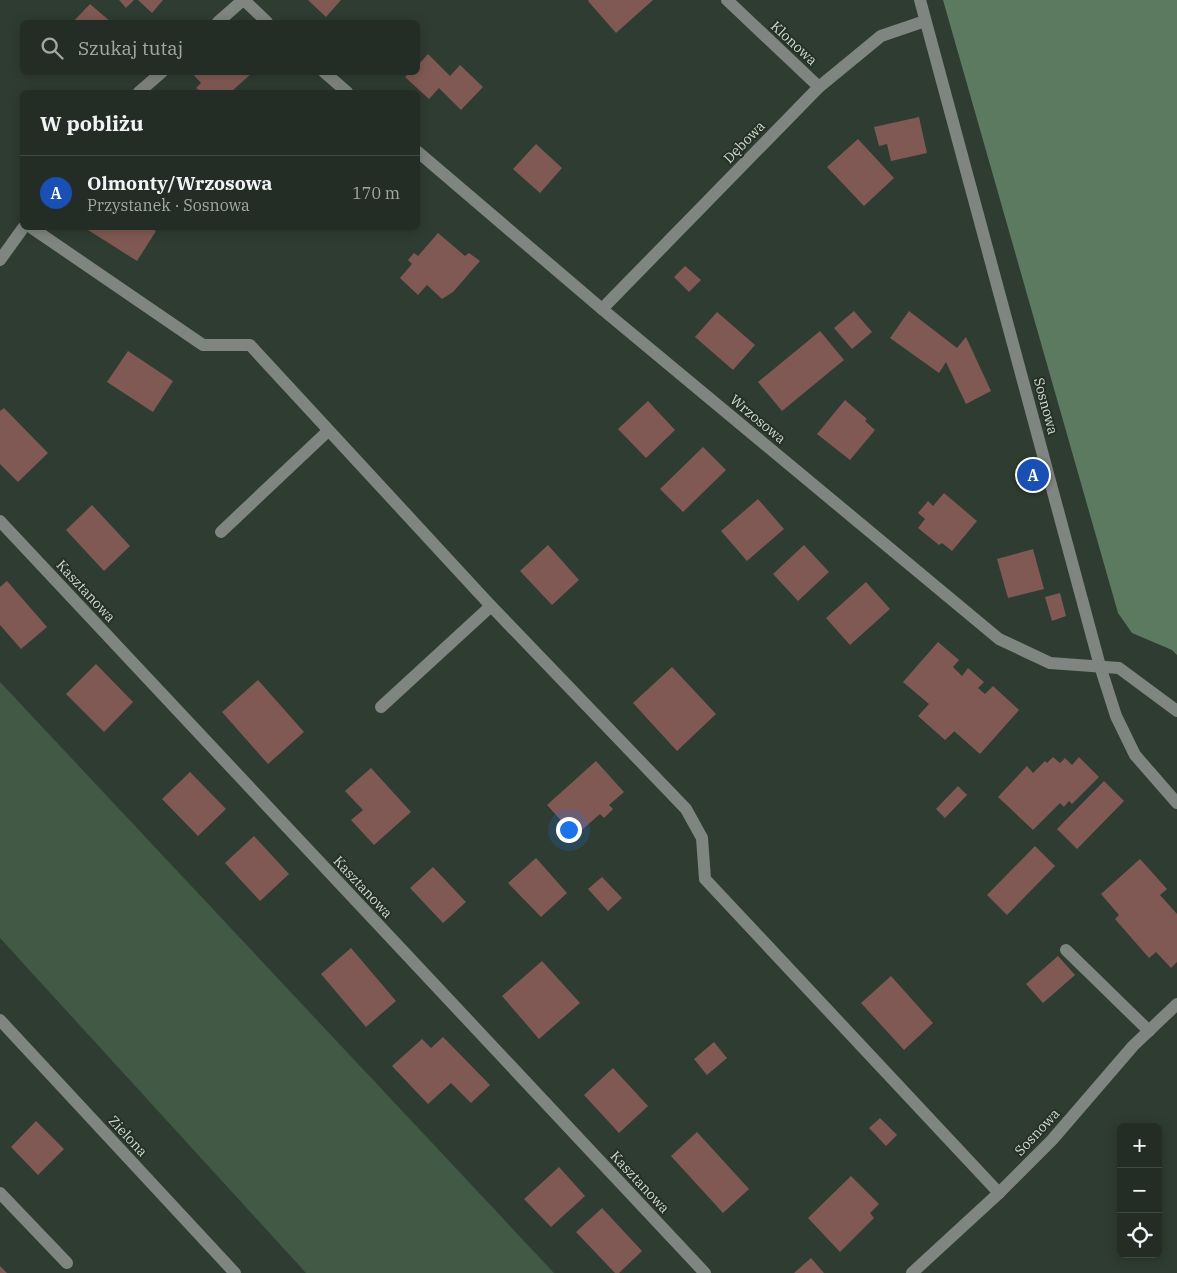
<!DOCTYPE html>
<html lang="pl">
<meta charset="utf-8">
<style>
:root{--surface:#232d25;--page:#2b352d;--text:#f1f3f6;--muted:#a3a8a7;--line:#404942;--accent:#bca0f2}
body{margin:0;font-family:"IBM Plex Serif",serif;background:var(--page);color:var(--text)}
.controls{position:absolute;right:15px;bottom:15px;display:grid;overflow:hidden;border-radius:8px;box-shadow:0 2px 12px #0003}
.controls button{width:45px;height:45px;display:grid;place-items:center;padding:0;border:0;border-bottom:1px solid var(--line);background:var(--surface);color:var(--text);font:25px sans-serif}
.you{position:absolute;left:568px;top:829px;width:18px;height:18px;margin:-12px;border:4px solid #fff;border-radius:50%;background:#1a73e8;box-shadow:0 0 0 8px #1a73e833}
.badge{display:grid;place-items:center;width:32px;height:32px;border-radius:50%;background:var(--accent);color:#fff;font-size:16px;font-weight:700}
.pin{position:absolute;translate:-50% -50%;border:2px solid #fff;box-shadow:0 1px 5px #0006}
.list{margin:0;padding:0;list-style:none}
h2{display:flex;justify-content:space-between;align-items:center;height:65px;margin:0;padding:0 20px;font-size:21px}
h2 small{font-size:16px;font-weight:400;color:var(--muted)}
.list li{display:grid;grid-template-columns:32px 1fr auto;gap:15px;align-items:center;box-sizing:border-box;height:75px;padding:0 20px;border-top:1px solid var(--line)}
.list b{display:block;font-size:19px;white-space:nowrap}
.list p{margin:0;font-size:16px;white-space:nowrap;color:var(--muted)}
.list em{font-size:16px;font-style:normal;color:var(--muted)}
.icon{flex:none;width:28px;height:28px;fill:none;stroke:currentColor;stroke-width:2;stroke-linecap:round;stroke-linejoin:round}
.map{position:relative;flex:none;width:1177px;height:1273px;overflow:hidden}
.search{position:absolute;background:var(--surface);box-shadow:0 2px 12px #0003;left:20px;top:20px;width:400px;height:55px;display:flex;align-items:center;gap:12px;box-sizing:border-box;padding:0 18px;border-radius:8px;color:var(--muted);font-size:19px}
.panel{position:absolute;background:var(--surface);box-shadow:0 2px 12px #0003;left:20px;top:90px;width:400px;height:140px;border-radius:8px}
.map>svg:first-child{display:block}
.green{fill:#425a45}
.forest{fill:#5b7a5f}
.building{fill:#815954}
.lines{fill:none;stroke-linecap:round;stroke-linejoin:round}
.minor{stroke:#7f8580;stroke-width:12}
.labels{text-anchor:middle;stroke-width:4;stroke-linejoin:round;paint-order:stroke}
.street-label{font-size:14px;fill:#d1d9d2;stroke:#253127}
</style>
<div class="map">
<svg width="1177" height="1273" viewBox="0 0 1177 1273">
<rect width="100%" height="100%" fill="#2f3c31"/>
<!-- green -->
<polygon class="green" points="0,682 554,1273 306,1273 0,938"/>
<!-- forest -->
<polygon class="forest" points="943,0 1177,0 1177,655 1172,650 1132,633 1118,613"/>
<!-- building -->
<g class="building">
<polygon points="119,0 134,0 126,8"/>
<polygon points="138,0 163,0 152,13"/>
<polygon points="308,0 341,0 326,17"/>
<polygon points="589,0 653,0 616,33 588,1"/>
<polygon points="90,4 111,22 73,22"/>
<polygon points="428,54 450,76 460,65 483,87 461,110 439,88 429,99 405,77 410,72 418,72 418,65"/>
<polygon points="191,72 253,72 231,92 201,92 196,88 201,83"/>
<polygon points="919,117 927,153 891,161 887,144 879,146 874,127"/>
<polygon points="858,139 894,178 864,206 827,167"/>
<polygon points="536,144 562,168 540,193 513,169"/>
<polygon points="85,228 150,228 156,231 137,261"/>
<polygon points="438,233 465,256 469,253 480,261 453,292 442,299 427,285 418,295 400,278 412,264 408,260 414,253 418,256"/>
<polygon points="685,266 701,280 689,292 674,277"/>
<polygon points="854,311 872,332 852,349 834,328"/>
<polygon points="909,311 957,348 966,337 991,391 966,404 946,362 939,373 890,338"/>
<polygon points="717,312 755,345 733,370 695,337"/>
<polygon points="820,331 844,360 782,411 758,382"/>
<polygon points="128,351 173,381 153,412 107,382"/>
<polygon points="845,400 867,419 865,421 875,430 850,460 817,434"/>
<polygon points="648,401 675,430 646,458 618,429"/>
<polygon points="4,408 48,453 18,482 0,464 0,411"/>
<polygon points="703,447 726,470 683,512 660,489"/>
<polygon points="944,493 977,521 952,551 942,543 939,545 918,528 925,519 918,513 928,501 933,506"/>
<polygon points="758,499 784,529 747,561 721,531"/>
<polygon points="92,505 130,546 104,571 66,530"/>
<polygon points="548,545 579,580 552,605 520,571"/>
<polygon points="804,545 829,572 798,601 773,574"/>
<polygon points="1033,549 1044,589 1008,598 997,559"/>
<polygon points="7,581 47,627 21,649 0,625 0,587"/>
<polygon points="866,582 890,609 850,645 826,618"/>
<polygon points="1060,593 1066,616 1052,621 1045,597"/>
<polygon points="938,642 959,660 953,667 962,676 968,668 984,682 978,688 985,694 993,686 1019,710 980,754 954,731 958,728 945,740 918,716 929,704 903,682"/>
<polygon points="96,664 133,702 104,732 66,694"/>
<polygon points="672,667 716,714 677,751 633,703"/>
<polygon points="258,680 304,732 268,764 222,712"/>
<polygon points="1053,757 1060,763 1065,758 1072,765 1079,757 1099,777 1072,804 1069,801 1064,807 1060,803 1033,830 998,797 1027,766 1033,773 1045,761 1047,763"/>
<polygon points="596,761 624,792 609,805 613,809 604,818 600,814 575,836 547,805"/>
<polygon points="371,768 411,812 374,845 351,820 363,810 345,791"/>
<polygon points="190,772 226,809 198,836 162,799"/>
<polygon points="1104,781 1124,801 1077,849 1057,829"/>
<polygon points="958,786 967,795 945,818 936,809"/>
<polygon points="254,836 289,874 260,901 225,863"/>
<polygon points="1035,846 1055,866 1007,915 987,895"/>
<polygon points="536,858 567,893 541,917 508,883"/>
<polygon points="1140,859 1167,889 1160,895 1177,914 1177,962 1171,968 1156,952 1149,958 1115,919 1119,915 1101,894"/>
<polygon points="433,867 466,902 443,923 410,888"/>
<polygon points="602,877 622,898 608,911 588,889"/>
<polygon points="351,948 396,1001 366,1027 321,974"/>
<polygon points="1058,956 1075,975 1043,1003 1026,984"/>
<polygon points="542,961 580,1003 539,1039 502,996"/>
<polygon points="891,976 933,1023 904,1050 861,1003"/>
<polygon points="443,1037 490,1085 471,1103 451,1083 428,1104 392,1066 422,1039 431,1048"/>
<polygon points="714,1042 727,1058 707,1075 694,1059"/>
<polygon points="613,1068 648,1106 619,1133 584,1095"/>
<polygon points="880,1118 897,1135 886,1146 869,1128"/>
<polygon points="36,1121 64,1149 38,1175 11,1147"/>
<polygon points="697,1132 749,1189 723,1213 671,1156"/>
<polygon points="559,1167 585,1196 551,1227 524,1199"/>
<polygon points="851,1176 879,1204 870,1213 874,1218 840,1252 808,1218"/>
<polygon points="602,1208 642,1251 619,1273 615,1273 576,1232"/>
<polygon points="811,1258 824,1273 794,1273"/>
<polygon points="0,1266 7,1273 0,1273"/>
</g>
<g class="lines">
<!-- minor -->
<g class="minor">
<polyline points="244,0 267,22"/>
<polyline points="727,0 819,87"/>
<polyline points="920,0 1100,666 1116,716 1135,755 1177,803"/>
<polyline points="218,22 243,0"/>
<polyline points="324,72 347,92"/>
<polyline points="139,92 162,72"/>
<polyline points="418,152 602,309 999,639 1050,663 1119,668 1177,711"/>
<polyline points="32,228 203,345 250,345 491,606 686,809 702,838 705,879 999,1193"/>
<polyline points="0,260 23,228"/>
<polyline points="602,309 819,87 881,36 925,21"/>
<polyline points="0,521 705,1273"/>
<polyline points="221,532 328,431"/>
<polyline points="381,707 491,606"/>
<polyline points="1066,950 1149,1031"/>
<polyline points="0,1020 235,1273"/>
<polyline points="0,1193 67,1263"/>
<polyline points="912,1273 999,1193 1052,1140 1133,1046 1177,1004"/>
</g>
</g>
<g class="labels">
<!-- street labels -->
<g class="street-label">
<text transform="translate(794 43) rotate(43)" y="5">Klonowa</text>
<text transform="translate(744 142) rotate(-46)" y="5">Dębowa</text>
<text transform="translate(1046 406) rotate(75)" y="5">Sosnowa</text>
<text transform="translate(758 419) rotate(40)" y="5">Wrzosowa</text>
<text transform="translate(86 591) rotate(47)" y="5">Kasztanowa</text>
<text transform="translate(363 887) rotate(47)" y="5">Kasztanowa</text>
<text transform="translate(1037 1132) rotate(-47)" y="5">Sosnowa</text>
<text transform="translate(128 1136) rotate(47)" y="5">Zielona</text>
<text transform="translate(640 1182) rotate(47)" y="5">Kasztanowa</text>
</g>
</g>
</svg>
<div class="controls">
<button>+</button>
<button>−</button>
<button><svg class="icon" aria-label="locate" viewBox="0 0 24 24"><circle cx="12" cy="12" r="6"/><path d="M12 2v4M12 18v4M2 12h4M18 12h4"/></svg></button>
</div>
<div class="you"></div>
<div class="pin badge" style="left:1033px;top:475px;background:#1a4fb4">A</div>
<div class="search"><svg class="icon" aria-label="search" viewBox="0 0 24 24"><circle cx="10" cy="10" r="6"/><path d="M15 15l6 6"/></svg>Szukaj tutaj</div>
<section class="panel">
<h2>W pobliżu<small></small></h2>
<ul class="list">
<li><span class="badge" style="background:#1a4fb4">A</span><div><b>Olmonty/Wrzosowa</b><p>Przystanek · Sosnowa</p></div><em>170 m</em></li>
</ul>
</section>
</div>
